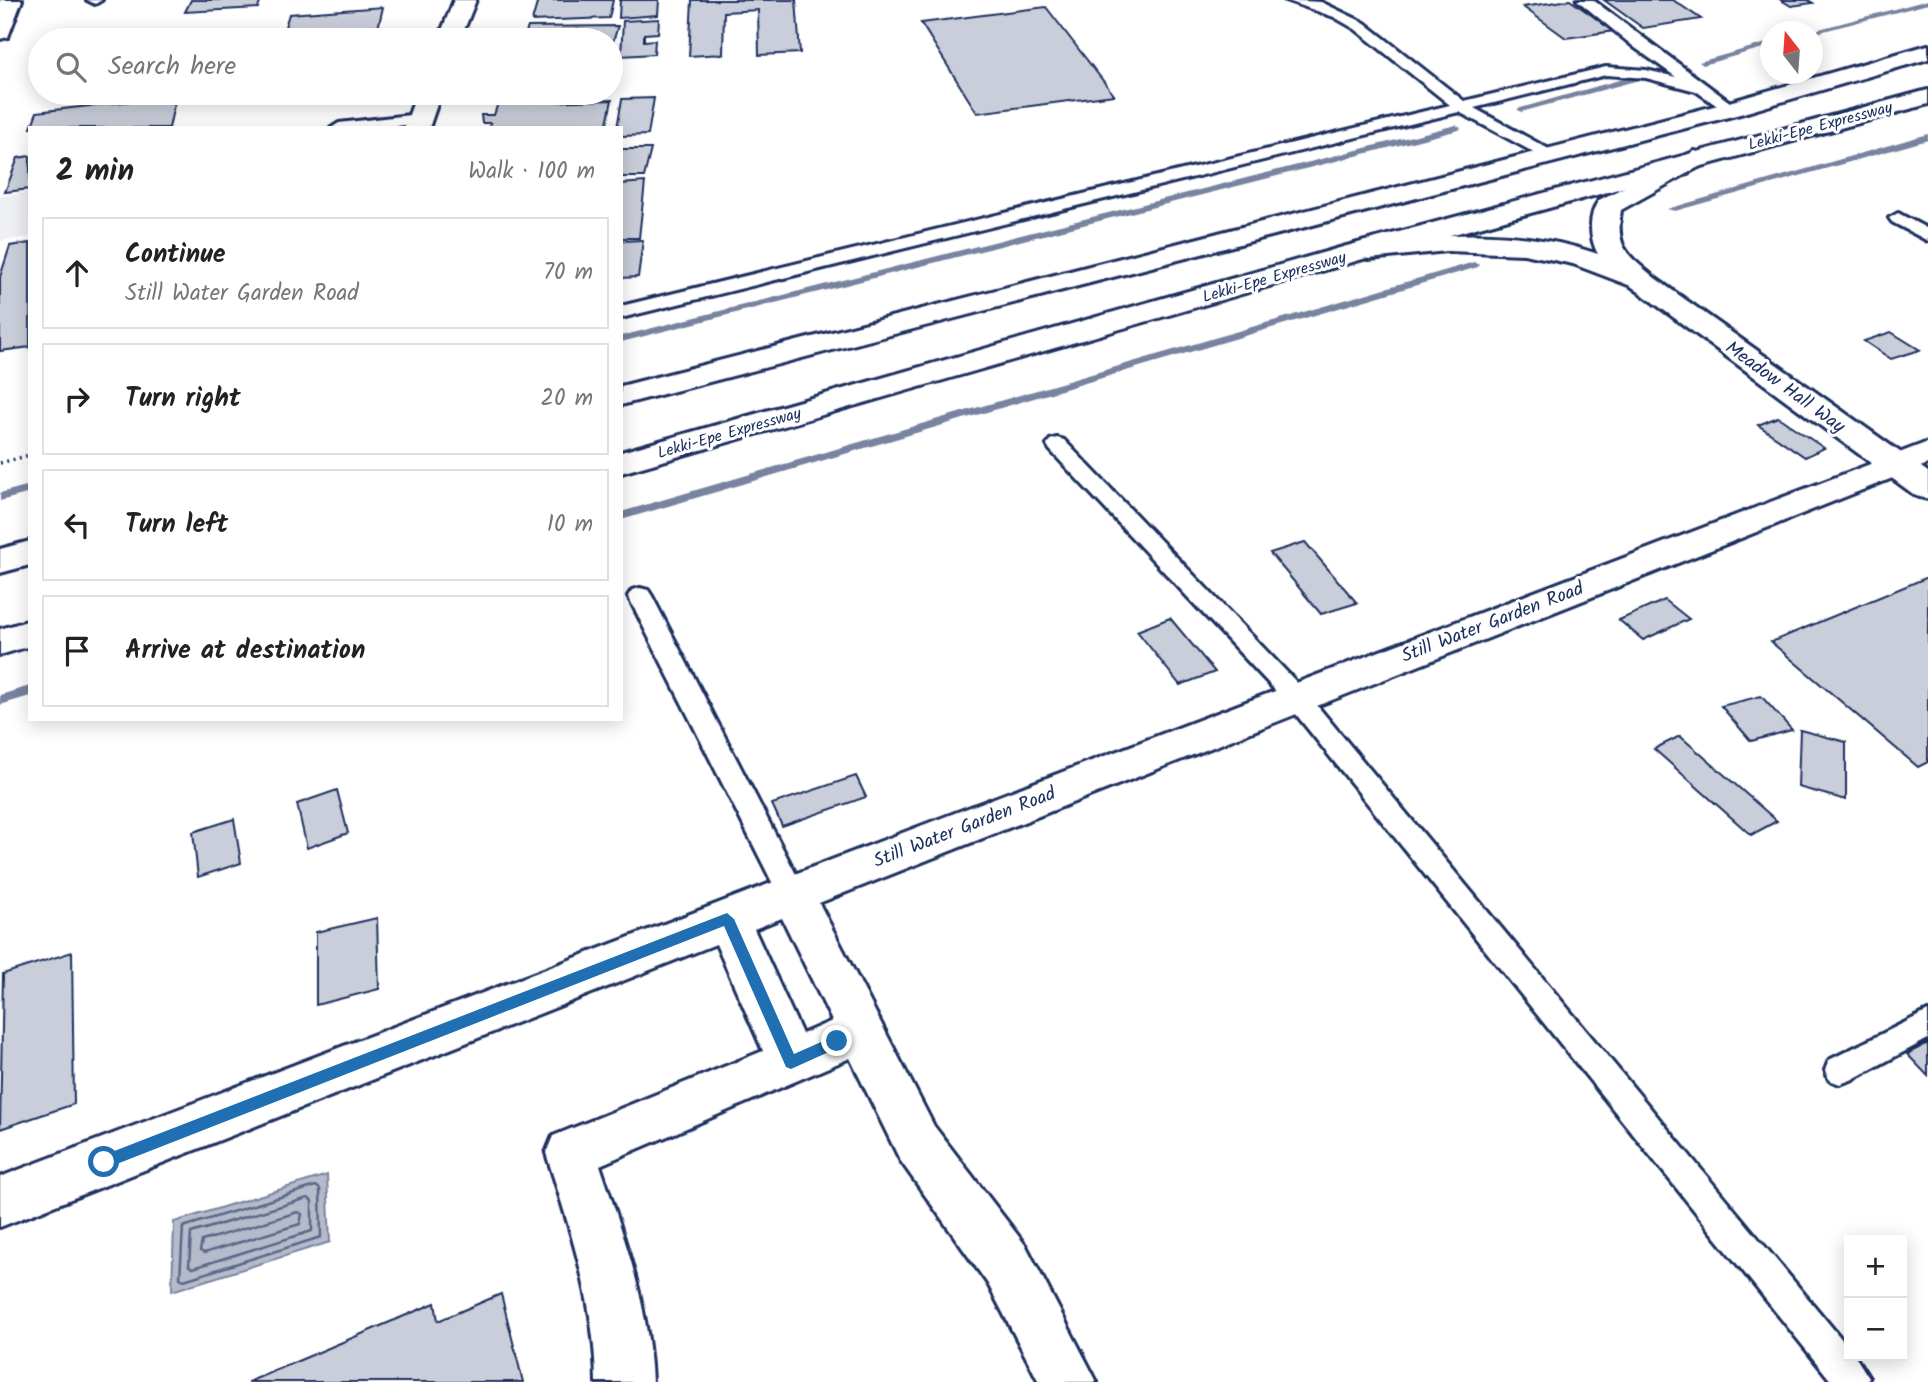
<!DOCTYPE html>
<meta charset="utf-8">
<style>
:root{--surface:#fff;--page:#f6f6f6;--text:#222;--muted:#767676;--line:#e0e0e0}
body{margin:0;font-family:Kalam,sans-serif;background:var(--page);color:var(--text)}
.controls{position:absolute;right:21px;bottom:21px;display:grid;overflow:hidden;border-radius:0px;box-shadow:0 4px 18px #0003}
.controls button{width:63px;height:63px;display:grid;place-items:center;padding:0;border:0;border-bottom:2px solid var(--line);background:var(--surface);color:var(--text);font:35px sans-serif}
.compass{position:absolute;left:1760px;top:21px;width:63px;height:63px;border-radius:50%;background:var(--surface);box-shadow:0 4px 18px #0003;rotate:343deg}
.stop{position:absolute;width:21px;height:21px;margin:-16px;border:5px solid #1f6fb2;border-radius:50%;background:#fff}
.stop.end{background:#1f6fb2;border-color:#fff;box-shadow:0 2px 7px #0008}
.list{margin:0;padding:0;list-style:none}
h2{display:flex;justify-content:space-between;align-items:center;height:91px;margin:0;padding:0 28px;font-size:30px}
h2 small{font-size:23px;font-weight:400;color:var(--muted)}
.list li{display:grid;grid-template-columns:46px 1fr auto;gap:21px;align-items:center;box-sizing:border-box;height:112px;margin:0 14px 14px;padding:0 14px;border:2px solid var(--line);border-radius:0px}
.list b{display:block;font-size:26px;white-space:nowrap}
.list p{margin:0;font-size:23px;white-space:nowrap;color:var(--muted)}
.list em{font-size:23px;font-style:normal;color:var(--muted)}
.icon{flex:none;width:38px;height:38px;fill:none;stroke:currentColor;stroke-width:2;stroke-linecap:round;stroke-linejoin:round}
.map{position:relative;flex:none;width:1928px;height:1382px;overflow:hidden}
.search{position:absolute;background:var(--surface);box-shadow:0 4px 18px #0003;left:28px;top:28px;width:595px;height:77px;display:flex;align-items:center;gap:18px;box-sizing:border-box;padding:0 24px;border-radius:38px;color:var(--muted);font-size:26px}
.panel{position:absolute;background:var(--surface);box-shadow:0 4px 18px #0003;left:28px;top:126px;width:595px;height:595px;border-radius:0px}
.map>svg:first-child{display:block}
.built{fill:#eff0f4}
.water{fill:#b5bbca;stroke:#77839f;stroke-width:2}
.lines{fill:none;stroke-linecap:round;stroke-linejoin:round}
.shore{stroke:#596789;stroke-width:2.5}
.stream{fill:#77839f;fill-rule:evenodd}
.building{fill:#caceda;stroke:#1b2f5e;stroke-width:2}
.service-casing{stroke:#1b2f5e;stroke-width:6}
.minor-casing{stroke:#1b2f5e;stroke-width:6}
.tertiary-casing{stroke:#1b2f5e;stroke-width:6}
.trunk-casing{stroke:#1b2f5e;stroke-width:6}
.path{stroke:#1b2f5e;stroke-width:3.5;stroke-dasharray:2 4.5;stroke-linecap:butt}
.service{fill:#fff;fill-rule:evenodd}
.minor{fill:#fff;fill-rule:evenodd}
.tertiary{fill:#fff;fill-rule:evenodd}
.trunk{fill:#fff;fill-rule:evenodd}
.route{fill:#1f6fb2}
.labels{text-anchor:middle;stroke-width:6;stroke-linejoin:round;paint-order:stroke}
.far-street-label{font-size:16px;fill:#1b2f5e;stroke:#fff}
.street-label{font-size:19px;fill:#1b2f5e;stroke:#fff}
</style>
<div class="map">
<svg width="1928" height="1382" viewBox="0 0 1928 1382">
<rect width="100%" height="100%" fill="#fff"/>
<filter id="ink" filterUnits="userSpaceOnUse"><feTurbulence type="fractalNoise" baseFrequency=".0143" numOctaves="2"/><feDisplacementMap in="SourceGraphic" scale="14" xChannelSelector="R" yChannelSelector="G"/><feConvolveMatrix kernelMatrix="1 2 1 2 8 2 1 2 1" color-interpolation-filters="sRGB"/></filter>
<g filter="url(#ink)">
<!-- built -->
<polygon class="built" points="30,192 30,237 0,241 0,196"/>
<!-- water -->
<polygon class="water" points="327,1175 330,1242 172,1291 174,1222"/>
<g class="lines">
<!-- shore -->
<g class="shore">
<polygon points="316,1186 320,1189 321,1237 184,1280 180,1278 183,1227"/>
<polygon points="308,1198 312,1201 312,1231 193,1268 189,1266 191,1233"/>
<polygon points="298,1212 302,1214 300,1224 204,1253 200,1251 202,1241"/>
</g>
<!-- stream -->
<g class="stream">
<polygon points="1928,0 1928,4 1812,34 1812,32 1808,32"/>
<polygon points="1770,42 1770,46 1703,65 1699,62"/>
<polygon points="1647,72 1651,75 1650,77 1521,112 1517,109"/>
<polygon points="1456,125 1461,128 1459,130 621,342 621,336"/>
<polygon points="1928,134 1928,140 1675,211 1667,209"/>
<polygon points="1474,262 1479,265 1478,267 621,520 621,512"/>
<polygon points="30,485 30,493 0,501 0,493"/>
<polygon points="30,686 30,696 0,705 0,695"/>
</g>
</g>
<!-- building -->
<g class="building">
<polygon points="191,0 261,0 258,8 185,12"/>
<polygon points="538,0 613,0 609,18 532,21"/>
<polygon points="620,0 659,0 658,15 619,18"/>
<polygon points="692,0 796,0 800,53 759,55 758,10 724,12 723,54 689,56"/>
<polygon points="1570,0 1614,31 1566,38 1523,7"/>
<polygon points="1604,0 1673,0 1701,19 1643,28"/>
<polygon points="1781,0 1808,0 1813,3 1791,6"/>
<polygon points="383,7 376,37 281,40 289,14"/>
<polygon points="1046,7 1114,95 977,113 921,23"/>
<polygon points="659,19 658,33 644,34 644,41 655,40 654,54 621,56 623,21"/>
<polygon points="618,26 611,48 611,40 523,40 528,27"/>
<polygon points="176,96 169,128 31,128 37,112"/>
<polygon points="654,98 648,135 621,136 621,128 617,128 622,99"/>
<polygon points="612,100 606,128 488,128 491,123 482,123 481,115 494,115 498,103"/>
<polygon points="621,149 651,149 644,177 621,177"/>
<polygon points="30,156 30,189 5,192 18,158"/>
<polygon points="645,182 639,238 621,238 621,184"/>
<polygon points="643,240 638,277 621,278 621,241"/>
<polygon points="30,243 30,347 0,351 0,277 10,246"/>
<polygon points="1891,332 1920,350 1891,359 1864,341"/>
<polygon points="1778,417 1824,448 1805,457 1758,425"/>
<polygon points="1305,542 1357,603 1321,614 1270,553"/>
<polygon points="1928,577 1928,762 1918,767 1771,642"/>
<polygon points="1665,600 1689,619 1643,640 1619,620"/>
<polygon points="1170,618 1215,672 1180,685 1137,631"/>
<polygon points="1761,696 1792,730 1751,741 1721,706"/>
<polygon points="1800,730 1846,742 1846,800 1798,787"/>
<polygon points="1680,736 1777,821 1751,835 1654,749"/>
<polygon points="856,776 866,797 782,826 772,804"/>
<polygon points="337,790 348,833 307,848 297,804"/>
<polygon points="234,819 241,863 198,877 193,832"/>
<polygon points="377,918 379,989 316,1005 316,932"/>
<polygon points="72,952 74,1104 0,1129 3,974"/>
<polygon points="1928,1043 1928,1076 1907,1054"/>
<polygon points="501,1294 523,1382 248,1382 435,1303 438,1321"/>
</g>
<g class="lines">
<defs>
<g id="service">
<polygon points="87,0 102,0 95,4"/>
<polygon points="1285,0 1321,2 1365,23 1464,101 1606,67 1646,70 1676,77 1634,47 1577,0 1593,0 1739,109 1731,114 1726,112 1696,91 1646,78 1606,75 1474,108 1556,153 1558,156 1550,161 1459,112 621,318 621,306 1450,105 1355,29 1334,17"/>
<polygon points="419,114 427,119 425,122 383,128 331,128 339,123"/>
<polygon points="1898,213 1928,229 1928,241 1892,222 1889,218"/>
<polygon points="1057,438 1064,440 1305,691 1849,1348 1849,1356 1855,1356 1869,1378 1867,1382 1832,1382 1287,703 1050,450 1047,445 1050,440"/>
<polygon points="640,588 648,590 652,596 801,884 805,892 801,900 791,904 781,900 628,596 632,590"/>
<polygon points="1928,1011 1928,1039 1851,1080 1840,1084 1829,1080 1825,1070 1829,1060"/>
</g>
<g id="minor">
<polygon points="0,0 22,0 8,37 0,39"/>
<polygon points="454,0 476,0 460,40 438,40"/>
<polygon points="417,93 441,93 429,128 404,128"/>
<path d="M 1928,442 L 1928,464 L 819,903 L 934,1126 L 1026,1246 L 1097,1382 L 1039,1382 L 988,1284 L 900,1160 L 850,1058 L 600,1165 C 624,1237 649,1306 652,1382 L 596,1382 C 595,1302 570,1229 546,1153 L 553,1136 L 763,1051 L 716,944 L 0,1227 L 0,1177 ZM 782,918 L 832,1021 L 802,1034 L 754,929 Z"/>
</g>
<path id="tertiary" d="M 1695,151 L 1704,154 L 1708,159 L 1704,164 L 1621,210 C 1615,249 1628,255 1655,278 L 1928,472 L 1928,499 L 1916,496 L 1631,286 L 1573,264 L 1524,254 L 1447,251 L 1369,259 L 1359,257 L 1355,251 L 1359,245 L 1369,243 C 1446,232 1524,228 1598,254 C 1589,238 1588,215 1599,200 Z"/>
<g id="trunk">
<polygon points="1928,45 1928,59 1740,114 621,405 621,386 1722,104"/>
<polygon points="1928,90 1928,104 1363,259 621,473 621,452 1343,247"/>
<polygon points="30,541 30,565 0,573 0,549"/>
<polygon points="30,620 30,646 0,655 0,629"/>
</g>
</defs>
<!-- service casing -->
<use href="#service" class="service-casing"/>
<!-- minor casing -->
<use href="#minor" class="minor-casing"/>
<!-- tertiary casing -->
<use href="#tertiary" class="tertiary-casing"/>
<!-- trunk casing -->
<use href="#trunk" class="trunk-casing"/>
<!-- path -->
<polyline class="path" points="0,463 30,455"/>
<!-- service -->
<use href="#service" class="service"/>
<!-- minor -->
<use href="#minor" class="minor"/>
<!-- tertiary -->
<use href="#tertiary" class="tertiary"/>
<!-- trunk -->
<use href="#trunk" class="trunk"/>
</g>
</g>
<!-- route -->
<polygon class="route" points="727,913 734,919 794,1054 837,1035 844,1041 842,1046 791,1069 786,1067 724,926 104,1169 99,1167 97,1162 99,1157 104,1155"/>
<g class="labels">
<!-- far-street labels -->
<g class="far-street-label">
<text transform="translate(1820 125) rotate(-15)" y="6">Lekki-Epe Expressway</text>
<text transform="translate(1274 276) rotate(-16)" y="6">Lekki-Epe Expressway</text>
<text transform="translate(729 432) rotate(-16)" y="6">Lekki-Epe Expressway</text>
</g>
<!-- street labels -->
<g class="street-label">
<text transform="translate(1786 386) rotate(36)" y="7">Meadow Hall Way</text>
<text transform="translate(1492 621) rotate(-21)" y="7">Still Water Garden Road</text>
<text transform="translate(964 826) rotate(-21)" y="7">Still Water Garden Road</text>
</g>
</g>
</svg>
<div class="controls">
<button>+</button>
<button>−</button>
</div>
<svg class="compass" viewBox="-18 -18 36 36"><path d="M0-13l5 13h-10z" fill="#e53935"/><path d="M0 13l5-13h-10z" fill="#767676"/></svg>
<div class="stop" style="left:104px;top:1162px"></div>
<div class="stop end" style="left:837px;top:1041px"></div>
<div class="search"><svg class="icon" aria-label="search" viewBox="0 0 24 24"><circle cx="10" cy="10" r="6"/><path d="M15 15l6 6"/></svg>Search here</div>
<section class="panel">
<h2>2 min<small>Walk · 100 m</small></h2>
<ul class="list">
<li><svg class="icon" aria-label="ahead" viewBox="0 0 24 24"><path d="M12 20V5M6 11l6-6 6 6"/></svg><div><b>Continue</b><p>Still Water Garden Road</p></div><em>70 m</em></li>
<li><svg class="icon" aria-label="right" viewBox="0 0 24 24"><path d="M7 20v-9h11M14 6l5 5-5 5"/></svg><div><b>Turn right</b></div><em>20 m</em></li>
<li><svg class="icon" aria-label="left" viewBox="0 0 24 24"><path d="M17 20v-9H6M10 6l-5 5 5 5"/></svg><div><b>Turn left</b></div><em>10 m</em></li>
<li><svg class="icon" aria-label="arrive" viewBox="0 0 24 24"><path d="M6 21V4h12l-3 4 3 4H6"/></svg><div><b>Arrive at destination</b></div></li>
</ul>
</section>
</div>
